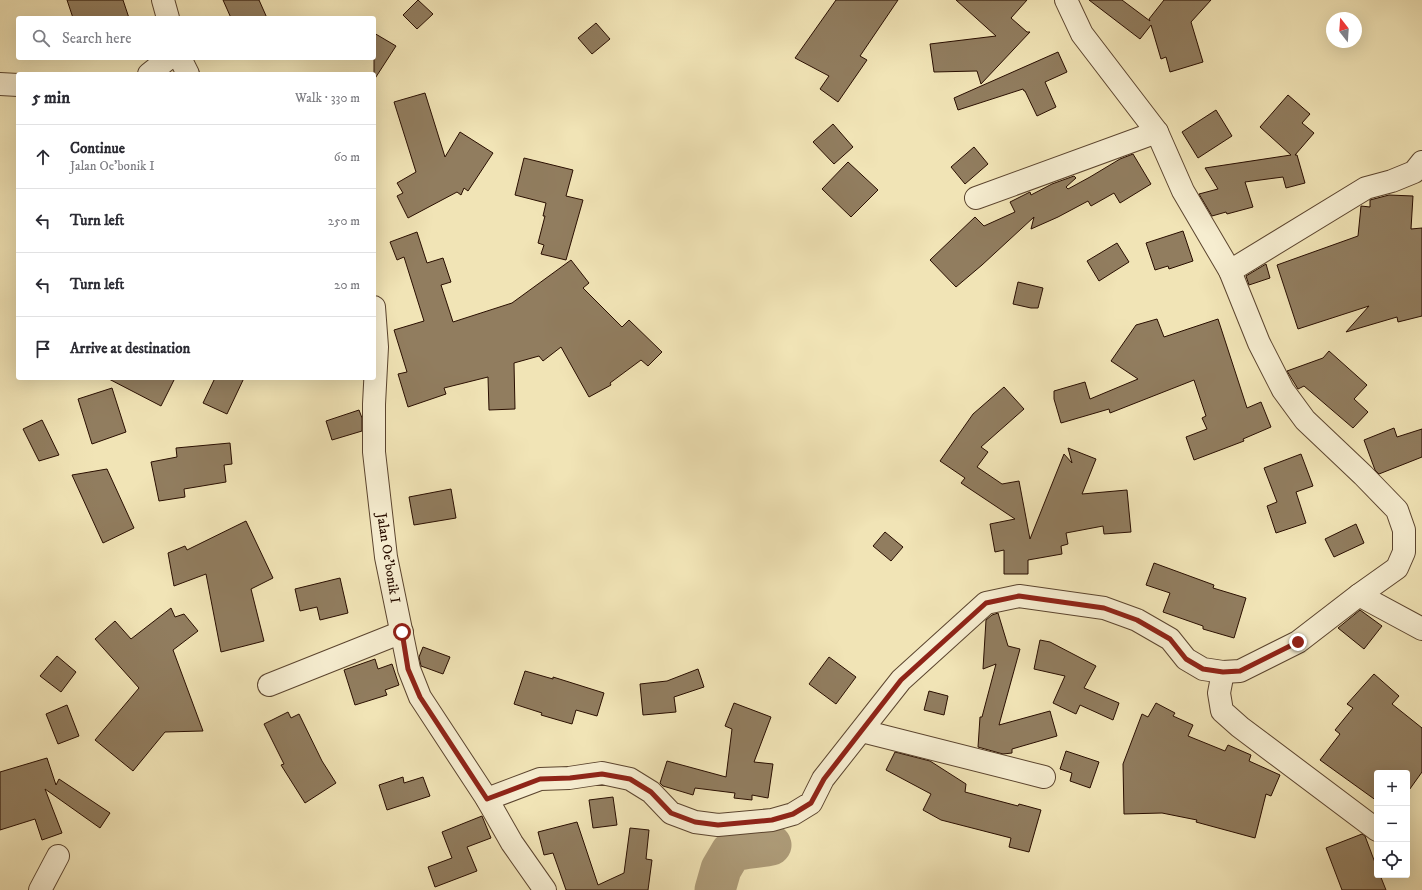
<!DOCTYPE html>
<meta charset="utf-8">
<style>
:root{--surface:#fff;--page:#f7f7f7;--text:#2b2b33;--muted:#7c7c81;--line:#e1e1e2}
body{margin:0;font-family:"IM FELL DW Pica",serif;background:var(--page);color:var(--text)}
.controls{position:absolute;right:12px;bottom:12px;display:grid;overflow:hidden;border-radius:4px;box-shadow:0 4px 16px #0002}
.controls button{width:36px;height:36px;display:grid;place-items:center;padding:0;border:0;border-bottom:1px solid var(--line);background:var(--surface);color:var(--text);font:20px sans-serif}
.compass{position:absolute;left:1326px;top:12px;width:36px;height:36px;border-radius:50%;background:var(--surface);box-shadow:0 4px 16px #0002;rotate:343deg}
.stop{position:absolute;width:12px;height:12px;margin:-9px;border:3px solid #8f2418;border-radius:50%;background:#fff}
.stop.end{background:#8f2418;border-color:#fff;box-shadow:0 1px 4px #0008}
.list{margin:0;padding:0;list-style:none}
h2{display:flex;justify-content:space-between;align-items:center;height:52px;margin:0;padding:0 16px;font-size:17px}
h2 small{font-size:13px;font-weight:400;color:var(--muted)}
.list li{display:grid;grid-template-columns:26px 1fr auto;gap:12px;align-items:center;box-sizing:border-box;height:64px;padding:0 16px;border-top:1px solid var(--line)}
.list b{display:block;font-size:15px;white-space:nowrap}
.list p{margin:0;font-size:13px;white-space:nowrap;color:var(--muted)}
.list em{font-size:13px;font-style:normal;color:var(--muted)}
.icon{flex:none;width:22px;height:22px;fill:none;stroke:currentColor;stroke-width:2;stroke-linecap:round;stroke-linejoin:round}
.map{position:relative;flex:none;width:1422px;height:890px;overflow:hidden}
.search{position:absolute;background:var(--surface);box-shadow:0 4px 16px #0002;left:16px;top:16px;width:360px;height:44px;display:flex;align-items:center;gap:10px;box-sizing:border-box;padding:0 14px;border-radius:4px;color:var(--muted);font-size:15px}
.panel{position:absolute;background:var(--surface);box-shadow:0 4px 16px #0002;left:16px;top:72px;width:360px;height:308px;border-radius:4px}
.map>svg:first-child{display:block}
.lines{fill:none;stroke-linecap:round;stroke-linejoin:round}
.river{stroke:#ad9b78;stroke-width:41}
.building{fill:#917d5f;stroke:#290e00}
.minor-casing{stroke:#5b442e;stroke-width:24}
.tertiary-casing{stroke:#5b442e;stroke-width:24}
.minor{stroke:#f6edd0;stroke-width:22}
.tertiary{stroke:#f6edd0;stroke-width:22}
.route{stroke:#8f2418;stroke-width:5}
.labels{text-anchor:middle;stroke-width:4;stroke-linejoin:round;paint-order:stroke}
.street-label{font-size:14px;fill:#290e00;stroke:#f6edd0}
</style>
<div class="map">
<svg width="1422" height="890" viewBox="0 0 1422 890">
<rect width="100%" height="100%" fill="#f1e4b6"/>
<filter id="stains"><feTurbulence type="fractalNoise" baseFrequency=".005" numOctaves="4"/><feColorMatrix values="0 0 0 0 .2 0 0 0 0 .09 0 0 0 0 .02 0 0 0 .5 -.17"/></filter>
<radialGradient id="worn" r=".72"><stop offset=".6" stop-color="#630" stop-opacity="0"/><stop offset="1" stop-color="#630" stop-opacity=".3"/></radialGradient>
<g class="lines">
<!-- river -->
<path class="river" d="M 715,890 L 721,869 L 731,852 C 744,848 758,848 771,845"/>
</g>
<!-- building -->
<g class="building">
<polygon points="67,0 123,0 129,18 73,18"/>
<polygon points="223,0 259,0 267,18 231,18"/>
<polygon points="418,0 433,14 417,29 403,15"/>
<polygon points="836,0 898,0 860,56 867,60 838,102 820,89 829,76 795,58"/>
<polygon points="956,0 1027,0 1011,18 1027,32 1030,32 981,84 977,71 934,72 930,44 996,36"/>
<polygon points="1089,0 1122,0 1150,21 1149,19 1164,0 1211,0 1191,22 1203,62 1170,72 1166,57 1161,59 1151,25 1140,39"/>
<polygon points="596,23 610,39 592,54 578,38"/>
<polygon points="374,33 396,46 374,80"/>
<polygon points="1058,52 1067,72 1045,82 1056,107 1037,116 1025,91 1024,91 1023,89 958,110 954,98"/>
<polygon points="425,93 445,157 460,132 493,153 468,191 464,188 461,195 457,192 408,218 397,196 403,193 397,183 416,172 394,102"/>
<polygon points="1288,95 1310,114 1302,123 1314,133 1295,155 1297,155 1305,183 1286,188 1283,177 1245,182 1253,207 1227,214 1226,212 1212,216 1199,194 1218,189 1205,168 1291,155 1260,127"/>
<polygon points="1216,110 1232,136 1198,158 1182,132"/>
<polygon points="833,124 853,147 834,164 813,142"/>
<polygon points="974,147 988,164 965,184 951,167"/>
<polygon points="1133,154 1151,184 1120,203 1114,193 1091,206 1088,201 1058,217 1031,229 1034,217 982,265 956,287 930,260 975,217 984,226 1015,212 1010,202 1030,192 1031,195 1052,184 1074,176 1076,178 1066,187 1068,189 1090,177 1120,159"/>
<polygon points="524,158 573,170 566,196 583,200 566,260 541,254 544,245 538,243 545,216 543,216 546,203 515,195"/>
<polygon points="848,162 878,190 851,217 822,189"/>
<polygon points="1389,195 1413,196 1411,229 1422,228 1422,316 1398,322 1397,317 1346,332 1369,306 1298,329 1277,265 1358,236 1361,206 1370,207 1370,200"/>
<polygon points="1183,231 1193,261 1169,269 1168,266 1155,270 1146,243"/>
<polygon points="417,232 427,263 443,258 451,282 441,285 453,322 512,303 571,260 589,283 583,288 622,327 629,320 662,352 648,366 641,360 610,383 611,385 589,397 561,347 543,361 539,356 514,363 515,409 489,410 488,377 444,388 446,394 408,407 398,374 407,372 394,330 424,321 404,257 397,260 390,242"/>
<polygon points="1117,243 1129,262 1099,281 1087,261"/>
<polygon points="1266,264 1270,278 1249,285 1246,276"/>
<polygon points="1018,282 1043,288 1038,308 1031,308 1013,304"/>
<polygon points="1157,319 1164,337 1218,319 1247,408 1261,402 1271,427 1243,439 1244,441 1194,460 1186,437 1207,429 1202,418 1206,416 1194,380 1110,413 1109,409 1061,423 1054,399 1054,391 1085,382 1090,399 1138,379 1111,361 1136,325"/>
<polygon points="1329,351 1367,385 1354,399 1368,412 1353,428 1304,386 1298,389 1287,371 1323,358"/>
<polygon points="107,378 175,378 161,406"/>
<polygon points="215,378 244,378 227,414 203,403"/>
<polygon points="1004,387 1024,409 981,447 988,452 977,467 1002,484 1019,481 1030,539 1064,454 1072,463 1068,448 1096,459 1082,494 1127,490 1131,532 1104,534 1103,526 1066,533 1068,544 1061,546 1062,554 1028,560 1028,574 1004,574 1004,550 995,552 990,524 1015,519 961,483 965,478 940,461 973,414"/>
<polygon points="112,388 126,432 92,444 78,399"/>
<polygon points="359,410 362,418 362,431 332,440 326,421"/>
<polygon points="42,420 59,455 39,461 23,429"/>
<polygon points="1394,428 1397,437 1422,429 1422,457 1379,474 1375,470 1364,440"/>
<polygon points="230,443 232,464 224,465 226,482 184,489 185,497 159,501 151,462 177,457 176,448"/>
<polygon points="1301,454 1313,486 1296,492 1306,523 1276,533 1267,506 1277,502 1264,468"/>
<polygon points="107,469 134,528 103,543 72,475"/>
<polygon points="451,489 456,518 414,525 409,497"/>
<polygon points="246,521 273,578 251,589 264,641 221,652 206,574 174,586 168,553 185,546 187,550"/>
<polygon points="1356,524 1364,543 1334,557 1325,539"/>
<polygon points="885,532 903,547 891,561 873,546"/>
<polygon points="1154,563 1214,585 1213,588 1246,598 1234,638 1203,629 1203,626 1163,612 1170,593 1146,585"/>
<polygon points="340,578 348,613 320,620 317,607 300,611 295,589"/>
<polygon points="171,608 175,617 184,614 198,631 173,650 203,731 165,732 133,771 95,740 139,688 95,639 115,621 131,639"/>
<polygon points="1360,610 1382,626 1364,649 1338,628"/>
<polygon points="998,613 1008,646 1020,649 999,725 1050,711 1057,736 1012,749 1012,753 1003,754 978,747 980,717 982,717 996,664 983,669 986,620 992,615"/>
<polygon points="1040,640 1050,642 1096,666 1084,688 1119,703 1113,720 1080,705 1076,714 1053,703 1065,676 1034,669"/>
<polygon points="423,647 450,657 443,674 421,666 419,657"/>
<polygon points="57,656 76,672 61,692 40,676"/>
<polygon points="829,657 856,677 836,704 809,684"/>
<polygon points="375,659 378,669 392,664 399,685 385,690 387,695 355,705 344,670"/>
<polygon points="698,669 704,687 674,697 676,712 643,715 640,684 667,681"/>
<polygon points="525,671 553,679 553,677 604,693 597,716 576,710 572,724 541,715 542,713 514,704"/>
<polygon points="1374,674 1399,696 1392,704 1422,728 1422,772 1407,793 1407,773 1377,773 1377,801 1320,760 1340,734 1335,730 1353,708 1347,704"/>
<polygon points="929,691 948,696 944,715 924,710"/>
<polygon points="734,703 771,717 754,762 773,764 768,798 752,795 752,800 734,798 735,793 695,788 693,795 663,786 660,783 667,761 726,777 732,729 725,726"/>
<polygon points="1156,703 1175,713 1173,716 1193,725 1188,736 1225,751 1228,745 1251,755 1249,761 1280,775 1271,796 1266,794 1255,838 1196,822 1197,820 1162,813 1124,814 1123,764 1142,714 1148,717"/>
<polygon points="67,705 79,736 58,744 46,714"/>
<polygon points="288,712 291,718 299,714 322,761 336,783 305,803 281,765 284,764 264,724"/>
<polygon points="1066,751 1099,762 1090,788 1070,781 1072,773 1060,769"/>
<polygon points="895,752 930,761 966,784 965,792 1018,806 1019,804 1041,810 1029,852 1009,847 1011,838 941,820 923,810 931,794 886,770"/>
<polygon points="47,758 56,785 59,779 110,813 100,828 45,789 62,833 42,840 35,819 0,830 0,772"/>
<polygon points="403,777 404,783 423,777 430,796 387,810 379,785"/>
<polygon points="613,797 617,825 593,828 589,800"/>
<polygon points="482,816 491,838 467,847 477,871 435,887 428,867 452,858 442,832"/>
<polygon points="577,822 598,885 624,873 630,828 649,830 646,859 652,860 648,890 566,890 553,853 544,855 538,832"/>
<polygon points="1362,834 1365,836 1377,868 1377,875 1380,875 1386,890 1342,890 1326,848"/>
</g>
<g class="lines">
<defs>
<g id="minor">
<polyline points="149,74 169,58"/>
<polyline points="0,84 18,85"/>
<polyline points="976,198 1157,132"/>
<polyline points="1230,271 1366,188 1392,181 1414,172 1422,162"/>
<polyline points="1359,595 1422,629"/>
<polyline points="1223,672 1219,693 1222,711 1240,727 1377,830"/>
<polyline points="269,685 402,632"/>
<polyline points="862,731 1044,777"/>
<polyline points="487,799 540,779 569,778 602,773 630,779 651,792 671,813 695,822 718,825 772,820 793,814 811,803 823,779 901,680 986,603 1019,596 1104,608 1137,620 1170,639 1186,659 1203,669 1223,672 1240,671 1298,642 1359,595 1397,568 1404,552 1404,530 1397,510 1363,475 1305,420 1283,390 1259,343 1230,271 1183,191 1157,132 1082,34 1066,0"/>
<polyline points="40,890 58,856"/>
</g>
<g id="tertiary">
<polyline points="163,0 168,18"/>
<polyline points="180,58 188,74"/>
<polyline points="374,307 377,347 374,404 374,452 386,557 409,669 420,697 487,799 512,843 545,890"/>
</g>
</defs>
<!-- minor casing -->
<use href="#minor" class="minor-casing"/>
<!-- tertiary casing -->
<use href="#tertiary" class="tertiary-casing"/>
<!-- minor -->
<use href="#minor" class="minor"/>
<!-- tertiary -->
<use href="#tertiary" class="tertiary"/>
</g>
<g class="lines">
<!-- route -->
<polyline class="route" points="402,632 408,669 420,697 487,799 540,779 570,778 602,774 630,779 651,792 671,813 695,822 718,825 772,820 793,814 811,803 824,779 901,680 986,603 1019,596 1104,608 1137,620 1170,639 1186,659 1203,669 1223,672 1240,671 1298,642"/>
</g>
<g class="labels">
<!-- street labels -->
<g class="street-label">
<text transform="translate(389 558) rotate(81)" y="5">Jalan Oe'bonik I</text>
</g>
</g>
<rect width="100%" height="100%" filter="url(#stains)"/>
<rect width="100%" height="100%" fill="url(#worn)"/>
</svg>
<div class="controls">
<button>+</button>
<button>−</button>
<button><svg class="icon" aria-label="locate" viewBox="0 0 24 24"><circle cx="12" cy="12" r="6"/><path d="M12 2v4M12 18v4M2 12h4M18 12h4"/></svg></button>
</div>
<svg class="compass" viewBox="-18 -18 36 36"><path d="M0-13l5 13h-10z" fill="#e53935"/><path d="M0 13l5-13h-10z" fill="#7c7c81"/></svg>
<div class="stop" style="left:402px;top:632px"></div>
<div class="stop end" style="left:1298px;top:642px"></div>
<div class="search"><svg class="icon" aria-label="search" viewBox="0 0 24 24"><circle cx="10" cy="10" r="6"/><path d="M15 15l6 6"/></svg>Search here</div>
<section class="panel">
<h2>5 min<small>Walk · 330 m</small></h2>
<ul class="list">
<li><svg class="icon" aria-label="ahead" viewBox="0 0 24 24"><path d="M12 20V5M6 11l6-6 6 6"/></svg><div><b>Continue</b><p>Jalan Oe'bonik I</p></div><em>60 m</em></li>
<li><svg class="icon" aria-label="left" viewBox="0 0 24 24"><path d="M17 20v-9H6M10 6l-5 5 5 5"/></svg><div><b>Turn left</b></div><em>250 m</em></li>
<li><svg class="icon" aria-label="left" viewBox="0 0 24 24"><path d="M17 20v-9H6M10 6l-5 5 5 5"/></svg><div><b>Turn left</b></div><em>20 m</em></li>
<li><svg class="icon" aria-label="arrive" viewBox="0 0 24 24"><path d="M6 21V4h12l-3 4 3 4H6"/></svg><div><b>Arrive at destination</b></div></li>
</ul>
</section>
</div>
